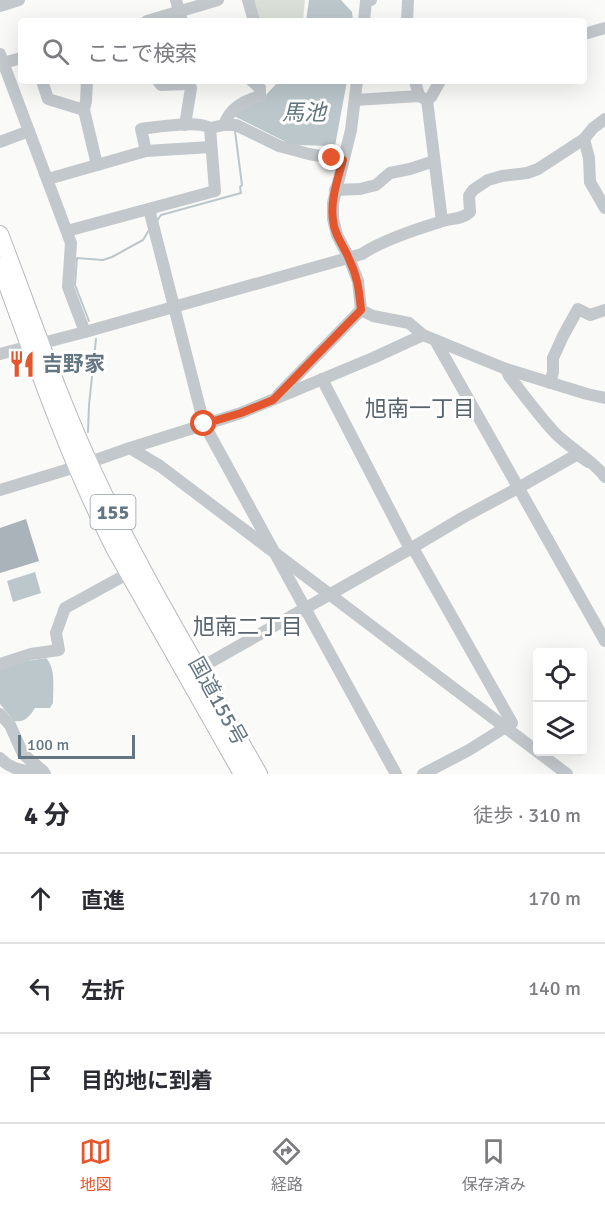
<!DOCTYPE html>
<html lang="ja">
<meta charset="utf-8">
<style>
:root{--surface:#fff;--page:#f2f2f3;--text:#2b2b33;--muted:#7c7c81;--line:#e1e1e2;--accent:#e4572e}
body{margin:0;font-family:Signika,"Noto Sans JP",sans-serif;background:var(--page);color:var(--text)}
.controls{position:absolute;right:18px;bottom:18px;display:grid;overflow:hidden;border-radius:6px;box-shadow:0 6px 24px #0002}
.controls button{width:54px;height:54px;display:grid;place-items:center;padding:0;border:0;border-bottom:2px solid var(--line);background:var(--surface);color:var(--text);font:30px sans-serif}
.scale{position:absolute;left:18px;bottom:15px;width:117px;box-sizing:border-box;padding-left:6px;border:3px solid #657683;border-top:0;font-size:16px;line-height:21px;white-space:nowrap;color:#657683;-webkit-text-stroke:4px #fff;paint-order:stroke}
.stop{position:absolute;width:18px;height:18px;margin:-14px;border:4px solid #e4572e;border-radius:50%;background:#fff}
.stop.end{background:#e4572e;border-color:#fff;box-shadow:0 2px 6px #0008}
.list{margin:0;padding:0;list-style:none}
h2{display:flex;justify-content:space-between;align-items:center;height:78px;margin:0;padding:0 24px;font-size:26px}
h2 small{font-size:20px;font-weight:400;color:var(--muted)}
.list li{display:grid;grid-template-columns:39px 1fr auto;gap:18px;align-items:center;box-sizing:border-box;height:90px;padding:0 24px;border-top:2px solid var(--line)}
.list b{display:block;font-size:22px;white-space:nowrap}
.list em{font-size:20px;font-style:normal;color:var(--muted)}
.icon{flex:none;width:33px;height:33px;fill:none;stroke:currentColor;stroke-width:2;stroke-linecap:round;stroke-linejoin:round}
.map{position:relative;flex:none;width:605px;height:774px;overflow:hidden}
.search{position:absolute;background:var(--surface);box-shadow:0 6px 24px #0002;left:18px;right:18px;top:18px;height:66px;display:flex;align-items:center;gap:15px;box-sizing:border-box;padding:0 21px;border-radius:6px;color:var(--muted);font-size:22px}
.sheet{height:348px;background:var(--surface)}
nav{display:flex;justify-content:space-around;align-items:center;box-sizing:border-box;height:84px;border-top:2px solid var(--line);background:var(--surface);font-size:16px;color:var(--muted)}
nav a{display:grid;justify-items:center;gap:3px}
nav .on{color:var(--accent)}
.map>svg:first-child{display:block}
.green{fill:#dadfd7}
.water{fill:#bbc7cb}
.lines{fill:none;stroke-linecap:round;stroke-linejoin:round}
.stream{stroke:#bbc7cb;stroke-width:2}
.building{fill:#aab3b9}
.highway-casing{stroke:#b4b9bd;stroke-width:18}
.minor{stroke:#c3c8cc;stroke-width:12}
.highway{stroke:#fff;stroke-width:16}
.route{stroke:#e4572e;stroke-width:8}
.labels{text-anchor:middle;stroke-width:6;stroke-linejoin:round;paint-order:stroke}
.shield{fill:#fff;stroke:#939fa8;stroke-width:1.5}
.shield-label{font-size:20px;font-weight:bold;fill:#657683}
.poi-label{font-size:21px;font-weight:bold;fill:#657683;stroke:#fff;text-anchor:start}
.street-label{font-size:21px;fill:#657683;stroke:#fff}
.water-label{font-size:22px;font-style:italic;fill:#60757c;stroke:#fff}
.neighbourhood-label{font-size:22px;fill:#57646e;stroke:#fff}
</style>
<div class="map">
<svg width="605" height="774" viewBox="0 0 605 774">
<rect width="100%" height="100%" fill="#fafaf8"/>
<!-- green -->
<polygon class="green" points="253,0 305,0 303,21 259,21"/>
<!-- water -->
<g class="water">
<polygon points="309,0 341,0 352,12 353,21 306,21"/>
<polygon points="279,81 347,81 335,146 292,145 232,115 263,98"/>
<polygon points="35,572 41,593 13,602 7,581"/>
<path d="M 46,658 C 56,668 53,689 53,703 L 50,708 L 35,708 C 30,716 25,723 14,721 L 0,704 L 0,669 L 9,664 Z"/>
</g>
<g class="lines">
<!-- stream -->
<g class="stream">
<polyline points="157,221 161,215 241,193 240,187 242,185 235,131"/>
<polyline points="89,321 75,285 77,258 103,260 112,257 143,240 149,230"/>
<polyline points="88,432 89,405 96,339"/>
<polyline points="578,461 587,467"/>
</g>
</g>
<!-- building -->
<polygon class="building" points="26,519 39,561 0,573 0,528"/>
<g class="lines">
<defs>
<g id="highway">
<path d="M 0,234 C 31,314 58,397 95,475 C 143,578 203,675 259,774"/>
<path d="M 0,266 C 35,361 68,457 114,548 L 242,774"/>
</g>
</defs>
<!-- highway casing -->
<use href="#highway" class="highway-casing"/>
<!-- minor -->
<g class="minor">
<polyline points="176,0 182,21"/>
<polyline points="248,0 254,21"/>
<polyline points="0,6 19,0"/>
<polyline points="147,21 218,0"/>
<polyline points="364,21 366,1 371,0"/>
<polyline points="407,21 408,0"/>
<polyline points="584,34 605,28"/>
<polyline points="0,54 71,243 68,287 85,332"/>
<polyline points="3,63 21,58"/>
<polyline points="42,81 48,99 84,110"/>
<polyline points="87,81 86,101 84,110 97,165"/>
<polyline points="158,81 161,85 189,84 189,81"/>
<polyline points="357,81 351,130 333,203 333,219 337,235 349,258 358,281 361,310"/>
<polyline points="415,81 419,96"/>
<polyline points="355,100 419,96 427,100"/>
<polyline points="427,100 442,221"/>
<polyline points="427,100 431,97 440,81"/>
<polyline points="185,125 191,88 189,84"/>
<path d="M 224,125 C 230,108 243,101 260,96 L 260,88 L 252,81"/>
<polyline points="584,139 589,158 590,182 605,208"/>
<polyline points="0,142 29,131"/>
<path d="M 146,151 L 141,129 C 157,127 198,120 210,128"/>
<polyline points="48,179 146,151 211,147"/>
<polyline points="335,190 360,189 376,185 390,173 410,169 434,161"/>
<polyline points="149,209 204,424 396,774"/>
<polyline points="67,231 215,191 210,128 224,125 236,125 279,146 309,154 343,160"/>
<polyline points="361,310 373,316 409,323 423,335 506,369 587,394 605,398"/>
<polyline points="435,340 605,641"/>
<path d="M 0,354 L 85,332 L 362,254 C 381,241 417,229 440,222 C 450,218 462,220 470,212 L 469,196 L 473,190 L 488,180 L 502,176 L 527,173 L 538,169 L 584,139 L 593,128 L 605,119"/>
<path d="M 506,369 L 509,376 C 524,395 539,416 556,434 C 570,448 595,462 605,477"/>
<polyline points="322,379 410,549"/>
<polyline points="550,383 553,372 553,358 563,336 578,309 590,315 605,310"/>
<polyline points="278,395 361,310"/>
<polyline points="130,448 160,466 567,774"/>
<polyline points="0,490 76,467 130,448 241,413 373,358 423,335"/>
<polyline points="413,548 512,723 469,750 423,774"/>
<polyline points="0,664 31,654 59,650 56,633 65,608 129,573"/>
<polyline points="200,668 410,549 462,518 518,488 578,454"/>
<polyline points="0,714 10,725 23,754 43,771 45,774"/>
<path d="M 0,758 C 11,770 24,770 39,774"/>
</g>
<!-- highway -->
<use href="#highway" class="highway"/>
</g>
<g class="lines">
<!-- route -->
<path class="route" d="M 204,424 L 241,413 L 273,400 L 361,310 C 359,290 358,278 349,259 C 344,246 334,235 333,220 C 330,200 338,179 343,160 L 332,158"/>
</g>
<!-- icons -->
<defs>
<symbol id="restaurant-bare" viewBox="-9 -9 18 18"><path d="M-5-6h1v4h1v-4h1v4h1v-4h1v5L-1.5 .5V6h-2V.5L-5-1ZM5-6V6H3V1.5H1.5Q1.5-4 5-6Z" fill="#e4572e" stroke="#fff" stroke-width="2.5" paint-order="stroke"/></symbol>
</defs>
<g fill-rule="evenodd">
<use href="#restaurant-bare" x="3" y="345" width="38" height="38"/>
</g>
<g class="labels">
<!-- shield labels -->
<rect class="shield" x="90.5" y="495" width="45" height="34" rx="4.5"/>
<g class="shield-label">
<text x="113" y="519">155</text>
</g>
<!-- poi labels -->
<g class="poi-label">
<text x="42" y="371">吉野家</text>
</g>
<!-- street labels -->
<g class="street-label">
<text transform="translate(218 701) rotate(61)" y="7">国道155号</text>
</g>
<!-- water labels -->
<g class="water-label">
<text x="304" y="120">馬池</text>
</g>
<!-- neighbourhood labels -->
<g class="neighbourhood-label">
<text x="420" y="416">旭南一丁目</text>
<text x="248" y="634">旭南二丁目</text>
</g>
</g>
</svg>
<div class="controls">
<button><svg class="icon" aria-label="locate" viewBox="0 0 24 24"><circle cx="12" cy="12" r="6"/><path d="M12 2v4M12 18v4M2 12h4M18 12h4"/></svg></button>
<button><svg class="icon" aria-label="layers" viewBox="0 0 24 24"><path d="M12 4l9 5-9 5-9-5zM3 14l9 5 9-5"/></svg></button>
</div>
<div class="scale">100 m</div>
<div class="stop" style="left:204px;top:424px"></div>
<div class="stop end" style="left:332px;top:158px"></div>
<div class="search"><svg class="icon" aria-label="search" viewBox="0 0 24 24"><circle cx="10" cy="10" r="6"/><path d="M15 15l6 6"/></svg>ここで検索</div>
</div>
<section class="sheet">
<h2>4 分<small>徒歩 · 310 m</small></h2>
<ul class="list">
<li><svg class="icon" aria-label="ahead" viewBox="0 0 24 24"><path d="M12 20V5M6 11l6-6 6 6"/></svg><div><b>直進</b></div><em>170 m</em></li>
<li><svg class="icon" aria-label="left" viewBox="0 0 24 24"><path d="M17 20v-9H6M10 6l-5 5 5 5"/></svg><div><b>左折</b></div><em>140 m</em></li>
<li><svg class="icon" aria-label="arrive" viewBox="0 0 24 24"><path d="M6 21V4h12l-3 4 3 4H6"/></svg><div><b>目的地に到着</b></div></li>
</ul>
</section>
<nav>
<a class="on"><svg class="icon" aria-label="map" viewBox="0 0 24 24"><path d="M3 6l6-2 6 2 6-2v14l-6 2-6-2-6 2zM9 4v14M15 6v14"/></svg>地図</a>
<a><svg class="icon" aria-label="directions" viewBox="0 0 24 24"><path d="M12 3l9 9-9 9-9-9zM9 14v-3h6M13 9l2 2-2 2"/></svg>経路</a>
<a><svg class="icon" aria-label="saved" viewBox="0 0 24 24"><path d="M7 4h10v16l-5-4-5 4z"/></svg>保存済み</a>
</nav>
